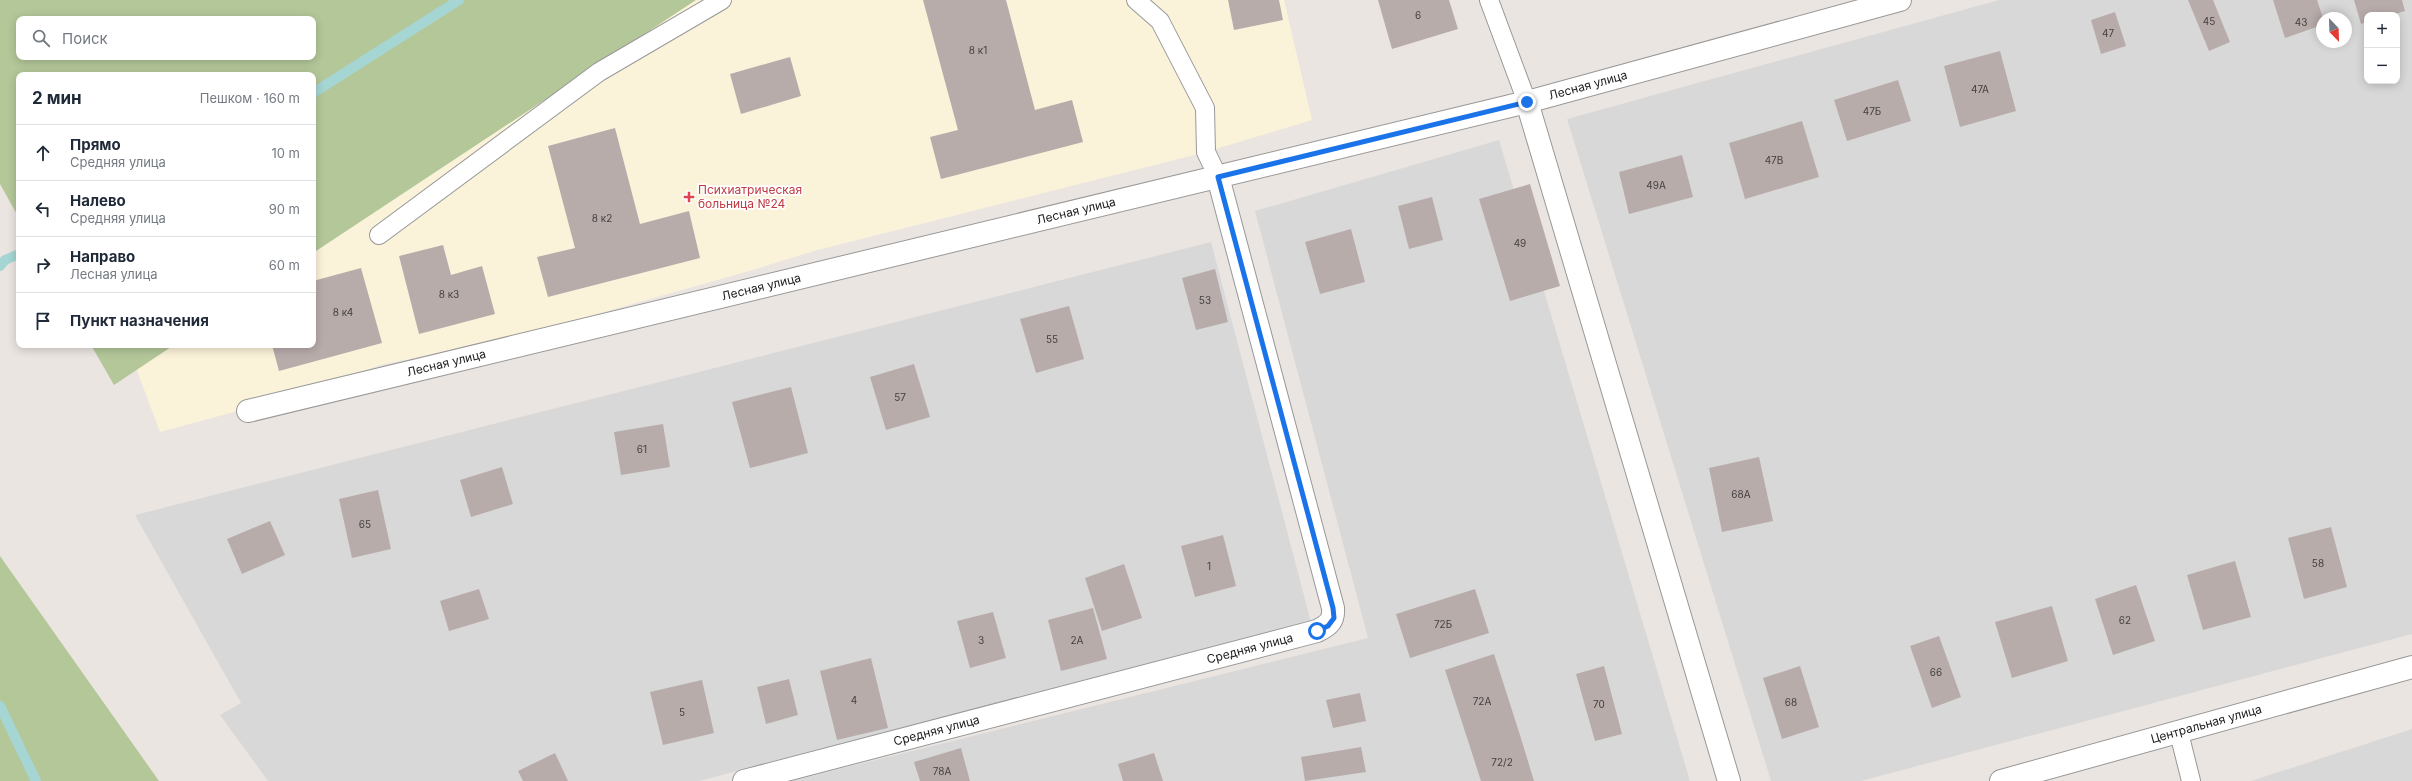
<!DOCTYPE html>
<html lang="ru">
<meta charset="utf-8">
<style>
:root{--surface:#fff;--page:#f6f6f7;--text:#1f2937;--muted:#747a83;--line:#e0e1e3}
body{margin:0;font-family:Inter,sans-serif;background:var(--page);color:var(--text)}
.controls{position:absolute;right:12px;top:12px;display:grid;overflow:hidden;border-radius:8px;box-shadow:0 2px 10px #0003}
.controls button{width:36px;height:36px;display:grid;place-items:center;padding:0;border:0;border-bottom:1px solid var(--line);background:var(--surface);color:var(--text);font:20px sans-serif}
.compass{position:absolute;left:2316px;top:12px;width:36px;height:36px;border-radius:50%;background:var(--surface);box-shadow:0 2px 10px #0003;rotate:157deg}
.stop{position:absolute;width:12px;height:12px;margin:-9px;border:3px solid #1a73e8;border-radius:50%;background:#fff}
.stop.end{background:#1a73e8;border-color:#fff;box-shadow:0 1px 4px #0008}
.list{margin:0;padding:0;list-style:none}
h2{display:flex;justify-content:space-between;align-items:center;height:52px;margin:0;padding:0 16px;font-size:17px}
h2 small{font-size:13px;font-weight:400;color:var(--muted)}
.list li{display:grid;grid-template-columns:26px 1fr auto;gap:12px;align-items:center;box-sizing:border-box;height:56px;padding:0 16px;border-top:1px solid var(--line)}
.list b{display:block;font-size:15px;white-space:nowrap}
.list p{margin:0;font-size:13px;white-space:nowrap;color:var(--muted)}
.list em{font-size:13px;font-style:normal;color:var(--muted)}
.icon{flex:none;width:22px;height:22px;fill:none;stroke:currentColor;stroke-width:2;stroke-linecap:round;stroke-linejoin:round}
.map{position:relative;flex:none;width:2412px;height:781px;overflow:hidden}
.search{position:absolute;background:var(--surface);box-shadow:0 2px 10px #0003;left:16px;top:16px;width:300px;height:44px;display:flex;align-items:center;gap:10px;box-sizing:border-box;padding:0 14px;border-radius:8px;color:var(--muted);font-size:15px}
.panel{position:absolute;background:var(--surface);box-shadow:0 2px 10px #0003;left:16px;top:72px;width:300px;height:276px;border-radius:8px}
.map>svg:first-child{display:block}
.residential{fill:#d9d8d8;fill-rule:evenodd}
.education{fill:#fbf2da}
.forest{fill:#b4c799;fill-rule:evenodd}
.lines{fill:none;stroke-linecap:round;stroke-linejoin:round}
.stream{stroke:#a5d6d3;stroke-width:10}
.building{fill:#b8acab}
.service-casing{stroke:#989898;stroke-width:20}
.minor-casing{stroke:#989898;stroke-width:24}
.service{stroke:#fff;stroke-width:18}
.minor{stroke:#fff;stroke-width:22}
.route{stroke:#1a73e8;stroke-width:5}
.health-dot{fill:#e0444e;stroke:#fff;stroke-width:1.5}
.labels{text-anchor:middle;stroke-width:3.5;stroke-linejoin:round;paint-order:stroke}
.number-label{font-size:10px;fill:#423f3f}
.street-label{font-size:12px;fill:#1b1b1b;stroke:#fff}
.health-label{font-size:12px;fill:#be3a42;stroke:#fff;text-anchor:start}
</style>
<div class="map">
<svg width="2412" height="781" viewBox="0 0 2412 781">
<rect width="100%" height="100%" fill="#ebe5e1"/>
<!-- residential -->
<g class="residential">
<path d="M 1999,0 L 2412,0 L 2412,634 L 1861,781 L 1771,781 L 1567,119 ZM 2367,15 L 2397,15 L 2397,81 L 2367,81 ZM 2322,18 L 2346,18 L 2346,42 L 2322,42 Z"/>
<polygon points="1499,140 1690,781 791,781 1368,638 1255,211"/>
<polygon points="1211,242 1311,622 699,781 268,781 220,715 241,703 135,515"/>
<polygon points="2412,729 2412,781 2251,781"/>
</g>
<!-- education -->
<polygon class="education" points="642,0 1284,0 1312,120 1206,152 814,251 749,271 505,340 380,365 315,390 160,432 133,360 148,345 313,345 313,220"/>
<!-- forest -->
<g class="forest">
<path d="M 0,0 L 696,0 L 313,253 L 313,75 L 19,75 L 19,218 L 0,184 ZM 19,19 L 313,19 L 313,57 L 19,57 Z"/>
<polygon points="91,345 174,345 114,385"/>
<polygon points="0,556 159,781 0,781"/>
</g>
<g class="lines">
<!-- stream -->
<g class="stream">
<polyline points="313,93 459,0"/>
<polyline points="0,266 5,260 19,254"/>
<polyline points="0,706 36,781"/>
</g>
</g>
<!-- building -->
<g class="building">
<polygon points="923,0 1006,0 1035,110 1072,100 1083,142 941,179 930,137 958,130"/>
<polygon points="1228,0 1279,0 1283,20 1234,30"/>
<polygon points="1378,0 1449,0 1458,29 1392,49"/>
<polygon points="2188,0 2213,0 2230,42 2209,51"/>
<polygon points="2273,0 2317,0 2323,18 2322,25 2285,38"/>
<polygon points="2354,0 2402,0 2405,11 2392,15 2367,15 2367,22 2361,24"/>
<polygon points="2115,12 2126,46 2101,54 2091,20"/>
<polygon points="2000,51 2016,111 1960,127 1944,66"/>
<polygon points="790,57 801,96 741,114 730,74"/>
<polygon points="1898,80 1911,121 1847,141 1834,100"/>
<polygon points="1802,121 1819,177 1745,199 1729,143"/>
<polygon points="615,128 640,224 689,211 700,258 548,297 537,257 575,248 548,146"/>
<polygon points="1682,155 1693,197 1629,214 1619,172"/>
<polygon points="1530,184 1560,286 1510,301 1479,199"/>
<polygon points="1432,197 1443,240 1409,249 1398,206"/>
<polygon points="1351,229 1365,282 1320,294 1305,242"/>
<polygon points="443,245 451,275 482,266 495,314 419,334 399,256"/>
<polygon points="361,268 382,343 279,371 272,345 313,345 313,281"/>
<polygon points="1215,269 1228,322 1196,330 1182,278"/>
<polygon points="1069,306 1084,359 1036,373 1020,319"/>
<polygon points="914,364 930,417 886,430 870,377"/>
<polygon points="791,387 808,453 750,468 732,402"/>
<polygon points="663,424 670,467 621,475 614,432"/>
<polygon points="1759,457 1773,521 1722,532 1709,468"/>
<polygon points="502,467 513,504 471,517 460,480"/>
<polygon points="378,490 391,549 352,558 339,499"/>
<polygon points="270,521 285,555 242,574 227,539"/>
<polygon points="2331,527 2347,587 2304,599 2288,538"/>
<polygon points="1223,535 1236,586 1195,597 1181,546"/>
<polygon points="2235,561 2251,617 2203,630 2187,575"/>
<polygon points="1124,564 1142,618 1102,631 1085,578"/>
<polygon points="2136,585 2155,641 2113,655 2095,599"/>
<polygon points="479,589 489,619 449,631 440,601"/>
<polygon points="1475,589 1489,633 1410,658 1396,614"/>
<polygon points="2052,606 2068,661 2012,678 1995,622"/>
<polygon points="1093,608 1107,659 1061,671 1048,620"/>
<polygon points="993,612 1006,658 970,668 957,621"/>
<polygon points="1939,636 1961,697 1932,708 1910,646"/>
<polygon points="1494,654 1519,732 1534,781 1481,781 1470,747 1445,670"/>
<polygon points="871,658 888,728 837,740 820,671"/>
<polygon points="1604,666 1622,734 1595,741 1576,674"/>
<polygon points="1800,666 1819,727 1782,739 1763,678"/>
<polygon points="789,679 798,715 766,724 757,687"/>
<polygon points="702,680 714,733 663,745 650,692"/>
<polygon points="1360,693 1366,721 1333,728 1326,700"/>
<polygon points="1361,747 1366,772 1305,781 1301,757"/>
<polygon points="961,748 970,781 920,781 914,762"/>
<polygon points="555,753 568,781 523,781 518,771"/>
<polygon points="1154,753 1163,781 1123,781 1118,764"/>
</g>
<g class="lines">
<defs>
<g id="service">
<polyline points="1136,0 1160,21 1205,108 1206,152 1218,177"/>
<polyline points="1489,0 1527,102"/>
<polyline points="379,235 599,72 722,0"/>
<polyline points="2179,733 2191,781"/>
</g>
<g id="minor">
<polyline points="1527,102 1729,781"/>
<path id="s1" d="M 248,411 L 1527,102 L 1900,0"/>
<path id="s2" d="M 744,781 L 1317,631 C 1329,625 1334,621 1333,608 L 1218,177"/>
<path id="s3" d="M 2001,781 L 2412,667"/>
</g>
</defs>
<!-- service casing -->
<use href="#service" class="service-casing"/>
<!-- minor casing -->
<use href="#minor" class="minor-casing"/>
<!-- service -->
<use href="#service" class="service"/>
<!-- minor -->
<use href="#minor" class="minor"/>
</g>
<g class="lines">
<!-- route -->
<polyline class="route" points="1317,631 1328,626 1334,618 1333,608 1218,177 1527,102"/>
</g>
<!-- markers -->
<path class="health-dot" d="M687 191h4v4h4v4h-4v4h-4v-4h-4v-4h4z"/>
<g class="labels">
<!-- number labels -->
<g class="number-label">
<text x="1418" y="19">6</text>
<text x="2209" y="25">45</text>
<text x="2301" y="26">43</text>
<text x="2108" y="37">47</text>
<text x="978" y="54">8 к1</text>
<text x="1980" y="93">47А</text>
<text x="1872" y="115">47Б</text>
<text x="1774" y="164">47В</text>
<text x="1656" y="189">49А</text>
<text x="602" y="222">8 к2</text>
<text x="1520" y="247">49</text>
<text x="449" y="298">8 к3</text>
<text x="1205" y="304">53</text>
<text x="343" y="316">8 к4</text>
<text x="1052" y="343">55</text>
<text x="900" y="401">57</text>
<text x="642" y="453">61</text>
<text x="1741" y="498">68А</text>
<text x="365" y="528">65</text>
<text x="2318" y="567">58</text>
<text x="1209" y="570">1</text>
<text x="2125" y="624">62</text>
<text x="1443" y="628">72Б</text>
<text x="981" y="644">3</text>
<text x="1077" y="644">2А</text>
<text x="1936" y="676">66</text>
<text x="854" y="704">4</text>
<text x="1482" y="705">72А</text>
<text x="1791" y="706">68</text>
<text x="1599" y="708">70</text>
<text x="682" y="716">5</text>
<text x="1502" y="766">72/2</text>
<text x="942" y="775">78А</text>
</g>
<!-- street labels -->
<g class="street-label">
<text dy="4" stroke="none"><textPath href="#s1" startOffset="1379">Лесная улица</textPath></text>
<text dy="4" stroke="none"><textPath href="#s1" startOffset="852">Лесная улица</textPath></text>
<text dy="4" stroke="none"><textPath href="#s1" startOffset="528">Лесная улица</textPath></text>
<text dy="4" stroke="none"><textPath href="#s1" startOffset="204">Лесная улица</textPath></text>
<text dy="4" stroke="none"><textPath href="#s2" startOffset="523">Средняя улица</textPath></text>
<text dy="4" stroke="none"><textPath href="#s3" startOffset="213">Центральная улица</textPath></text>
<text dy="4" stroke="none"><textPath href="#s2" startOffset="199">Средняя улица</textPath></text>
</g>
<!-- health labels -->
<g class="health-label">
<text x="698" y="194">Психиатрическая<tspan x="698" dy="14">больница №24</tspan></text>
</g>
</g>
</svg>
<div class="controls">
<button>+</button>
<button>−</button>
</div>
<svg class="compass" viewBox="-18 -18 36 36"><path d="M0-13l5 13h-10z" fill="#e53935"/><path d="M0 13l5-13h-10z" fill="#747a83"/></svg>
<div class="stop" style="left:1317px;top:631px"></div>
<div class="stop end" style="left:1527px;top:102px"></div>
<div class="search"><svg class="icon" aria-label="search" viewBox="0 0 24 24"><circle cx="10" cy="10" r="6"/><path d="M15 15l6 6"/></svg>Поиск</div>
<section class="panel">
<h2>2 мин<small>Пешком · 160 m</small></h2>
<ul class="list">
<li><svg class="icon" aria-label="ahead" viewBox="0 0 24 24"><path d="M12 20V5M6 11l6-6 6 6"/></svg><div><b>Прямо</b><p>Средняя улица</p></div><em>10 m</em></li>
<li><svg class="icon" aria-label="left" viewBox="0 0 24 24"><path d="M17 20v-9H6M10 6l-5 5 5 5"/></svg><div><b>Налево</b><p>Средняя улица</p></div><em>90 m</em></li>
<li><svg class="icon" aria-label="right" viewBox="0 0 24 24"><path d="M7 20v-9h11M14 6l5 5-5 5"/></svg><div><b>Направо</b><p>Лесная улица</p></div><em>60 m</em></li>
<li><svg class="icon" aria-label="arrive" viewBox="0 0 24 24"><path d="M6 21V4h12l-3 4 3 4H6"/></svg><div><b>Пункт назначения</b></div></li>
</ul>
</section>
</div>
